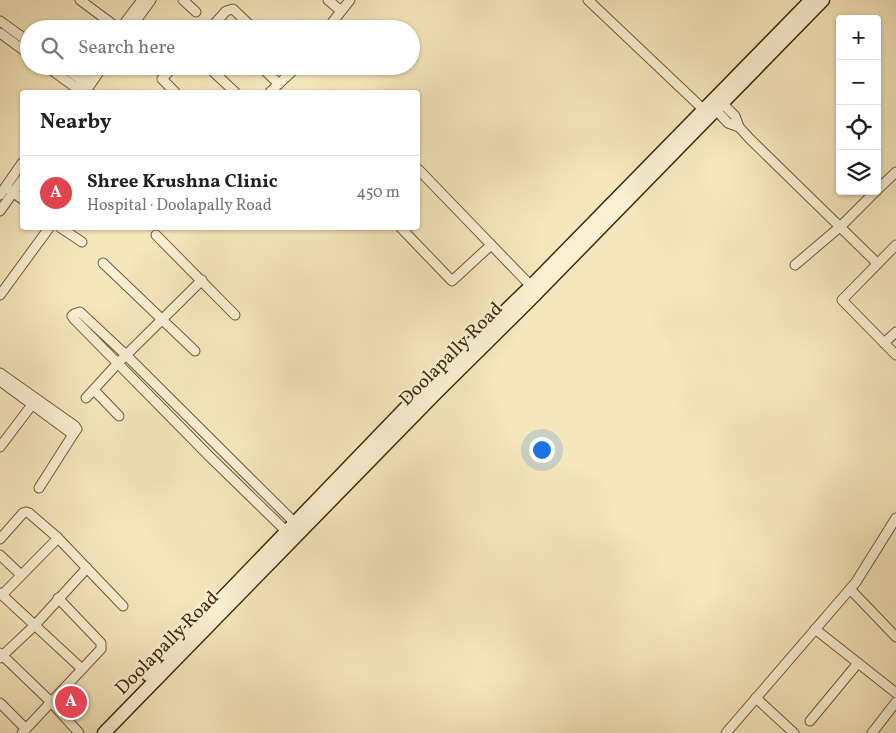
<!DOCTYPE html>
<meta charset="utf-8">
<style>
:root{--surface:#fff;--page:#f6f6f6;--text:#202124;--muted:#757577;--line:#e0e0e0;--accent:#1a73e8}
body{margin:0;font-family:Vollkorn,serif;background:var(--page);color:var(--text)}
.controls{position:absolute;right:15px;top:15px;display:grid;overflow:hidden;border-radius:5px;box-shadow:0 1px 4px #0004}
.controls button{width:45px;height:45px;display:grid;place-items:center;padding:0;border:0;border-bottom:1px solid var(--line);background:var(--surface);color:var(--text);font:25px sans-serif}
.you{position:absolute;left:541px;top:449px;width:18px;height:18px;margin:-12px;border:4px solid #fff;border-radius:50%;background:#1a73e8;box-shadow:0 0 0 8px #1a73e833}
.badge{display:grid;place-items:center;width:32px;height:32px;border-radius:50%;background:var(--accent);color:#fff;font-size:16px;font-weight:700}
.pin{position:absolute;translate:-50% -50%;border:2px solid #fff;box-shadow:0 1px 5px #0006}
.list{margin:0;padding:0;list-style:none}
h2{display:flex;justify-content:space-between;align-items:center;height:65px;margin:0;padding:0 20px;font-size:21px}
h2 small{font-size:16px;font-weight:400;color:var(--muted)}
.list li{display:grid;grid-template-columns:32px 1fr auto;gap:15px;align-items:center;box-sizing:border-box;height:75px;padding:0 20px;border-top:1px solid var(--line)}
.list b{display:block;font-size:19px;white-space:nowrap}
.list p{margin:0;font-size:16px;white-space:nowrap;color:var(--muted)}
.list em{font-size:16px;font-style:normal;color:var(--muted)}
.icon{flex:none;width:28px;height:28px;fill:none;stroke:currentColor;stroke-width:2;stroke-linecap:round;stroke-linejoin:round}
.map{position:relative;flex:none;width:896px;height:733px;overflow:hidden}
.search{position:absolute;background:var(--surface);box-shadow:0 1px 4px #0004;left:20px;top:20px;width:400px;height:55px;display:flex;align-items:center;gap:12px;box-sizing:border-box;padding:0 18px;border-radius:28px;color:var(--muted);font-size:19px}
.panel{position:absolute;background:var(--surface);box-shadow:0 1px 4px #0004;left:20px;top:90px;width:400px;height:140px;border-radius:5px}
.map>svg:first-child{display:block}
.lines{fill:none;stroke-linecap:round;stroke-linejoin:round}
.street-casing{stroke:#6f5a37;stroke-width:11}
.secondary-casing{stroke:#422b0b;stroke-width:15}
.street{stroke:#f9efd3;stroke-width:9}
.secondary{stroke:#f9efd3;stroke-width:12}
.labels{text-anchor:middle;stroke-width:5;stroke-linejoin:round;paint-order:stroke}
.street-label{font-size:19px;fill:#422b0b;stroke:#f9efd3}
</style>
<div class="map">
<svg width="896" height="733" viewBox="0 0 896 733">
<rect width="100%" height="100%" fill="#f6e6bc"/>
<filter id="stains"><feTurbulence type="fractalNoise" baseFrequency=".004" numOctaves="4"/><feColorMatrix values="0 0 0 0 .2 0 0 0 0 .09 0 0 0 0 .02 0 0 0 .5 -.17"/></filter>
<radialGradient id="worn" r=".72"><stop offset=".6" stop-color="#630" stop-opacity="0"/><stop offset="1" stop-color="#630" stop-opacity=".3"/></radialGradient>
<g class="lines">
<defs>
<g id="street">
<polyline points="80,0 119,29"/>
<polyline points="183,0 196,12"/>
<polyline points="328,0 341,11"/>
<polyline points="588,0 703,109"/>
<polyline points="0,21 29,42"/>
<polyline points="120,29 142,0"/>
<polyline points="130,29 151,0"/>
<polyline points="210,29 226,11 233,9 254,29"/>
<polyline points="327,29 350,0"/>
<polyline points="0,33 29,54"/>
<polyline points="46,66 82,92"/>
<polyline points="62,66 89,86"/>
<polyline points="174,66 162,79 175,92"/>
<polyline points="207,66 235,92"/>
<polyline points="260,66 279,84"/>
<polyline points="80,84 93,66"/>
<polyline points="86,91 103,66"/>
<polyline points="270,92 298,66"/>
<polyline points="722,103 735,116 739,127 750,139 877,263"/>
<polyline points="716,110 728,123 739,127"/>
<polyline points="418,169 531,286"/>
<polyline points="10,190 22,199"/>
<polyline points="877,190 896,172"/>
<polyline points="0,195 22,163"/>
<polyline points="0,211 22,180"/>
<polyline points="61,228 82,242"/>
<polyline points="401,228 452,281 491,245"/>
<polyline points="156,235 235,315"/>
<polyline points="896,245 842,300 896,355"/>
<polyline points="103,263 195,351"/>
<polyline points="795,265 841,226 876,191"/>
<polyline points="0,295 49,228"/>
<polyline points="884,343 896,332"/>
<polyline points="0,373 75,426 77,429 74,433 71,433 0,381"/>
<polyline points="94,390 119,416"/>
<polyline points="86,398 118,363 202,280"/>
<polyline points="0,447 34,402"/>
<polyline points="39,488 74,433"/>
<polyline points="286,531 210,457 74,319 72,316 74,314 80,312 126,355 294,522"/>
<polyline points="0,539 23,513 26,512 29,513 58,538 123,606"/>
<polyline points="0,555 21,575"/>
<polyline points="850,589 896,637"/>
<polyline points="0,593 82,669"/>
<polyline points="2,595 58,538"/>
<polyline points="815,629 896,693"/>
<polyline points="0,653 52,703 79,733"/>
<polyline points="0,658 35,625 87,568"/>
<polyline points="756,698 794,733"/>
<polyline points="0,703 26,729"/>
<polyline points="810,721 858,663"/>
<polyline points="22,733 101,649 101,643 58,598"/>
<polyline points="726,733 856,582 896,518"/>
<polyline points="872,733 896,702"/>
</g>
<g id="secondary">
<polyline points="148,675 417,396 531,286 811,0"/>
<polyline points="104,733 436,393 529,301 823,0"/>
</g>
</defs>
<!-- street casing -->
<use href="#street" class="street-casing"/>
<!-- secondary casing -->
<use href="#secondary" class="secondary-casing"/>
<!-- street -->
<use href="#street" class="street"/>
<!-- secondary -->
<use href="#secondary" class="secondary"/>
</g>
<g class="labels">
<!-- street labels -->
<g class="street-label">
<text transform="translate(450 353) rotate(-45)" y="7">Doolapally Road</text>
<text transform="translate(166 642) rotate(-45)" y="7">Doolapally Road</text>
</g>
</g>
<rect width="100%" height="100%" filter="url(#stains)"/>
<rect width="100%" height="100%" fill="url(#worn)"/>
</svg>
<div class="controls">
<button>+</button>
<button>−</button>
<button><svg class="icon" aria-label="locate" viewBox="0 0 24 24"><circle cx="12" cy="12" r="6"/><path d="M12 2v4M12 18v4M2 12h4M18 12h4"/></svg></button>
<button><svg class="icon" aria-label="layers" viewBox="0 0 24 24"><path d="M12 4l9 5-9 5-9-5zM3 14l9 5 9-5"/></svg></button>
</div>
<div class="you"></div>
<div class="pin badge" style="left:71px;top:702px;background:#e0444e">A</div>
<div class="search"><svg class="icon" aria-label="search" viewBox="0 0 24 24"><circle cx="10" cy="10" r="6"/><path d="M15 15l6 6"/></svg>Search here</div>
<section class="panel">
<h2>Nearby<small></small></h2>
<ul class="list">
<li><span class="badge" style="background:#e0444e">A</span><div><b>Shree Krushna Clinic</b><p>Hospital · Doolapally Road</p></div><em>450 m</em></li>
</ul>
</section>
</div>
